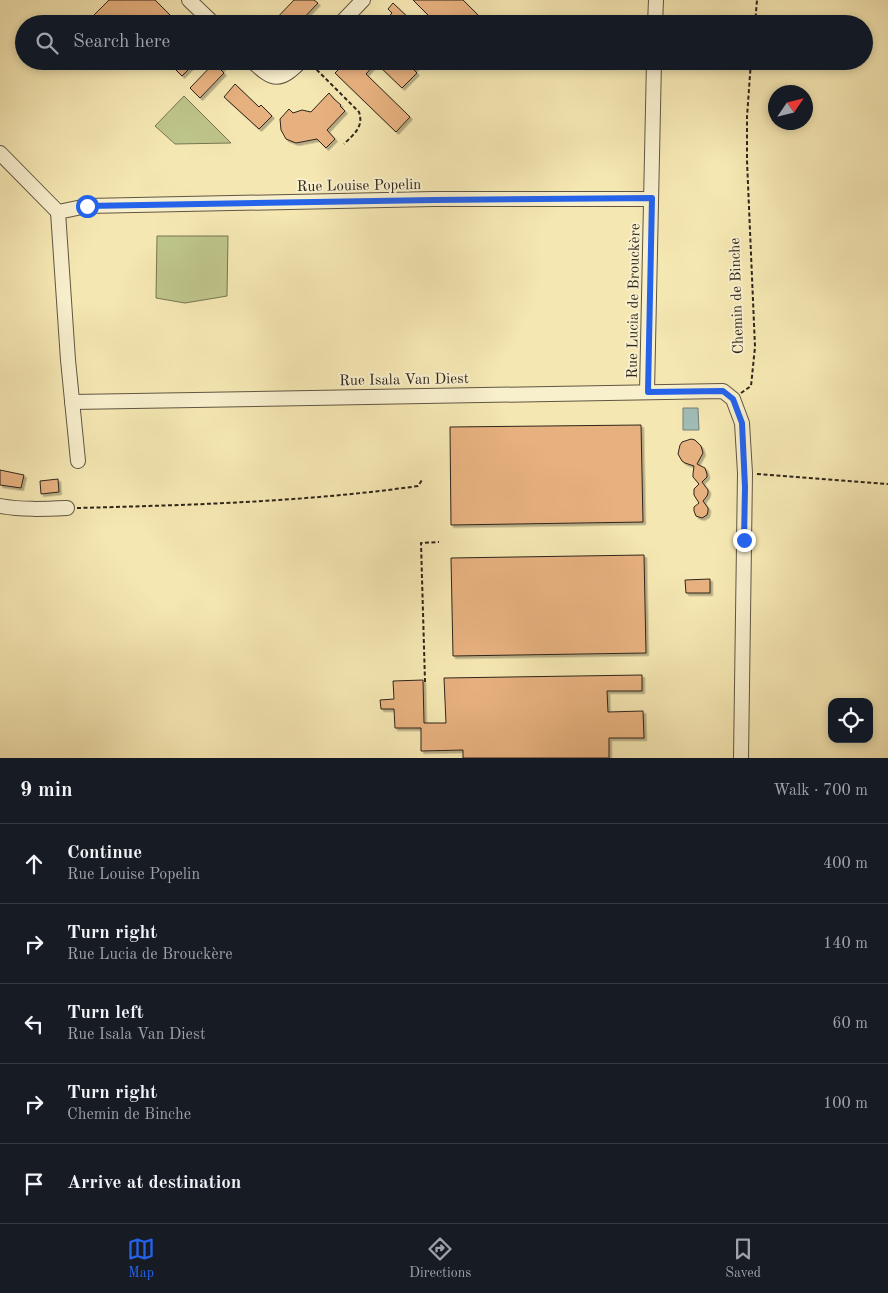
<!DOCTYPE html>
<meta charset="utf-8">
<style>
:root{--surface:#171b24;--page:#242831;--text:#f1f3f6;--muted:#9ea1a6;--line:#363941;--accent:#2563eb}
body{margin:0;font-family:"Old Standard TT",serif;background:var(--page);color:var(--text)}
.controls{position:absolute;right:15px;bottom:15px;display:grid;overflow:hidden;border-radius:10px;box-shadow:0 2px 8px #0003}
.controls button{width:45px;height:45px;display:grid;place-items:center;padding:0;border:0;border-bottom:1px solid var(--line);background:var(--surface);color:var(--text);font:25px sans-serif}
.compass{position:absolute;left:768px;top:85px;width:45px;height:45px;border-radius:50%;background:var(--surface);box-shadow:0 2px 8px #0003;rotate:55deg}
.stop{position:absolute;width:15px;height:15px;margin:-11px;border:4px solid #2563eb;border-radius:50%;background:#fff}
.stop.end{background:#2563eb;border-color:#fff;box-shadow:0 1px 5px #0008}
.list{margin:0;padding:0;list-style:none}
h2{display:flex;justify-content:space-between;align-items:center;height:65px;margin:0;padding:0 20px;font-size:21px}
h2 small{font-size:16px;font-weight:400;color:var(--muted)}
.list li{display:grid;grid-template-columns:32px 1fr auto;gap:15px;align-items:center;box-sizing:border-box;height:80px;padding:0 20px;border-top:1px solid var(--line)}
.list b{display:block;font-size:19px;white-space:nowrap}
.list p{margin:0;font-size:16px;white-space:nowrap;color:var(--muted)}
.list em{font-size:16px;font-style:normal;color:var(--muted)}
.icon{flex:none;width:28px;height:28px;fill:none;stroke:currentColor;stroke-width:2;stroke-linecap:round;stroke-linejoin:round}
.map{position:relative;flex:none;width:888px;height:758px;overflow:hidden}
.search{position:absolute;background:var(--surface);box-shadow:0 2px 8px #0003;left:15px;right:15px;top:15px;height:55px;display:flex;align-items:center;gap:12px;box-sizing:border-box;padding:0 18px;border-radius:28px;color:var(--muted);font-size:19px}
.sheet{height:465px;background:var(--surface)}
nav{display:flex;justify-content:space-around;align-items:center;box-sizing:border-box;height:70px;border-top:1px solid var(--line);background:var(--surface);font-size:14px;color:var(--muted)}
nav a{display:grid;justify-items:center;gap:2px}
nav .on{color:var(--accent)}
.map>svg:first-child{display:block}
.green{fill:#bec58a;stroke:#767552}
.water{fill:#a0bdb7;stroke:#728079}
.building{fill:#e7b17f;stroke:#2e251b;filter:url(#shadow)}
.lines{fill:none;stroke-linecap:round;stroke-linejoin:round}
.minor-casing{stroke:#605641;stroke-width:16}
.path{stroke:#2e251b;stroke-width:2;stroke-dasharray:4 2.5;stroke-linecap:butt}
.minor{stroke:#f8efcd;stroke-width:14}
.route{stroke:#2563eb;stroke-width:6}
.labels{text-anchor:middle;stroke-width:4;stroke-linejoin:round;paint-order:stroke}
.street-label{font-size:15px;fill:#2e251b;stroke:#f8efcd}
</style>
<div class="map">
<svg width="888" height="758" viewBox="0 0 888 758">
<defs>
<filter id="shadow"><feDropShadow dx="2.5" dy="2.5" stdDeviation="0" flood-color="#0004"/></filter>
</defs>
<rect width="100%" height="100%" fill="#f5e7b2"/>
<filter id="stains"><feTurbulence type="fractalNoise" baseFrequency=".004" numOctaves="4"/><feColorMatrix values="0 0 0 0 .2 0 0 0 0 .09 0 0 0 0 .02 0 0 0 .5 -.17"/></filter>
<radialGradient id="worn" r=".72"><stop offset=".6" stop-color="#630" stop-opacity="0"/><stop offset="1" stop-color="#630" stop-opacity=".3"/></radialGradient>
<!-- green -->
<g class="green">
<polygon points="184,96 231,143 175,144 155,126"/>
<polygon points="157,236 228,236 227,296 185,303 156,298"/>
</g>
<!-- water -->
<polygon class="water" points="683,408 698,408 699,430 683,430"/>
<!-- building -->
<g class="building">
<polygon points="109,0 155,0 172,17 166,24 101,24 93,16"/>
<polygon points="294,0 314,0 318,3 298,24 271,24"/>
<polygon points="413,0 463,0 481,18 475,24 437,24"/>
<polygon points="393,3 415,24 403,24 400,20 396,24 382,24 392,13 388,9"/>
<polygon points="167,61 197,61 182,76"/>
<polygon points="219,61 228,61 221,70 224,73 200,98 190,88 214,63 216,65"/>
<polygon points="347,61 423,61 414,70 417,73 402,88 376,63 366,74 410,117 396,132 335,73"/>
<polygon points="235,84 259,107 261,105 272,116 259,129 224,97"/>
<polygon points="329,93 334,99 341,105 340,106 345,111 327,130 335,139 326,148 317,139 296,143 286,139 281,130 280,119 289,109 293,113 302,110 311,112"/>
<polygon points="641,425 643,522 451,525 450,427"/>
<polygon points="691,439 695,440 701,446 703,453 697,464 705,468 707,474 707,477 702,482 708,490 708,493 707,496 703,501 708,508 708,511 707,515 702,518 696,516 694,511 694,507 699,503 694,495 694,489 699,484 693,477 693,474 694,466 685,463 682,461 678,454 680,445 682,442"/>
<polygon points="0,470 24,475 21,488 0,485"/>
<polygon points="58,479 59,492 41,494 40,481"/>
<polygon points="644,555 646,653 453,656 451,558"/>
<polygon points="710,579 710,593 686,593 685,580"/>
<polygon points="642,675 642,691 607,691 608,712 643,711 644,738 609,738 609,758 463,758 463,750 421,751 421,728 395,728 394,709 381,709 380,700 394,699 393,681 423,680 424,723 446,723 444,678"/>
</g>
<g class="lines">
<defs>
<g id="minor">
<polyline points="189,0 214,24"/>
<polyline points="340,24 363,0"/>
<polyline points="655,24 656,0"/>
<path d="M 252,61 C 274,82 280,82 301,61"/>
<polyline points="0,153 58,212 87,206 434,199 651,199"/>
<polyline points="58,212 68,360 78,461"/>
<polyline points="647,392 654,61"/>
<polyline points="72,402 723,391 733,399 742,423 745,473 741,758"/>
<path d="M 0,506 C 22,510 44,509 67,508"/>
</g>
</defs>
<!-- minor casing -->
<use href="#minor" class="minor-casing"/>
<!-- path -->
<g class="path">
<polyline points="755,24 757,0"/>
<path d="M 312,65 L 359,112 C 364,127 354,134 344,144"/>
<polyline points="741,393 751,386 755,347 747,161 747,117 751,61"/>
<polyline points="757,474 888,484"/>
<path d="M 77,508 C 191,505 305,502 418,486 L 422,480"/>
<polyline points="425,682 421,543 439,542"/>
</g>
<!-- minor -->
<use href="#minor" class="minor"/>
</g>
<g class="lines">
<!-- route -->
<polyline class="route" points="87,206 434,200 652,198 648,392 723,391 733,399 742,423 745,487 744,540"/>
</g>
<g class="labels">
<!-- street labels -->
<g class="street-label">
<text transform="translate(359 185) rotate(-1)" y="5">Rue Louise Popelin</text>
<text transform="translate(736 296) rotate(-92)" y="5">Chemin de Binche</text>
<text transform="translate(633 301) rotate(-89)" y="5">Rue Lucia de Brouckère</text>
<text transform="translate(404 379) rotate(-1)" y="5">Rue Isala Van Diest</text>
</g>
</g>
<rect width="100%" height="100%" filter="url(#stains)"/>
<rect width="100%" height="100%" fill="url(#worn)"/>
</svg>
<div class="controls">
<button><svg class="icon" aria-label="locate" viewBox="0 0 24 24"><circle cx="12" cy="12" r="6"/><path d="M12 2v4M12 18v4M2 12h4M18 12h4"/></svg></button>
</div>
<svg class="compass" viewBox="-18 -18 36 36"><path d="M0-13l5 13h-10z" fill="#e53935"/><path d="M0 13l5-13h-10z" fill="#9ea1a6"/></svg>
<div class="stop" style="left:87px;top:206px"></div>
<div class="stop end" style="left:744px;top:540px"></div>
<div class="search"><svg class="icon" aria-label="search" viewBox="0 0 24 24"><circle cx="10" cy="10" r="6"/><path d="M15 15l6 6"/></svg>Search here</div>
</div>
<section class="sheet">
<h2>9 min<small>Walk · 700 m</small></h2>
<ul class="list">
<li><svg class="icon" aria-label="ahead" viewBox="0 0 24 24"><path d="M12 20V5M6 11l6-6 6 6"/></svg><div><b>Continue</b><p>Rue Louise Popelin</p></div><em>400 m</em></li>
<li><svg class="icon" aria-label="right" viewBox="0 0 24 24"><path d="M7 20v-9h11M14 6l5 5-5 5"/></svg><div><b>Turn right</b><p>Rue Lucia de Brouckère</p></div><em>140 m</em></li>
<li><svg class="icon" aria-label="left" viewBox="0 0 24 24"><path d="M17 20v-9H6M10 6l-5 5 5 5"/></svg><div><b>Turn left</b><p>Rue Isala Van Diest</p></div><em>60 m</em></li>
<li><svg class="icon" aria-label="right" viewBox="0 0 24 24"><path d="M7 20v-9h11M14 6l5 5-5 5"/></svg><div><b>Turn right</b><p>Chemin de Binche</p></div><em>100 m</em></li>
<li><svg class="icon" aria-label="arrive" viewBox="0 0 24 24"><path d="M6 21V4h12l-3 4 3 4H6"/></svg><div><b>Arrive at destination</b></div></li>
</ul>
</section>
<nav>
<a class="on"><svg class="icon" aria-label="map" viewBox="0 0 24 24"><path d="M3 6l6-2 6 2 6-2v14l-6 2-6-2-6 2zM9 4v14M15 6v14"/></svg>Map</a>
<a><svg class="icon" aria-label="directions" viewBox="0 0 24 24"><path d="M12 3l9 9-9 9-9-9zM9 14v-3h6M13 9l2 2-2 2"/></svg>Directions</a>
<a><svg class="icon" aria-label="saved" viewBox="0 0 24 24"><path d="M7 4h10v16l-5-4-5 4z"/></svg>Saved</a>
</nav>
